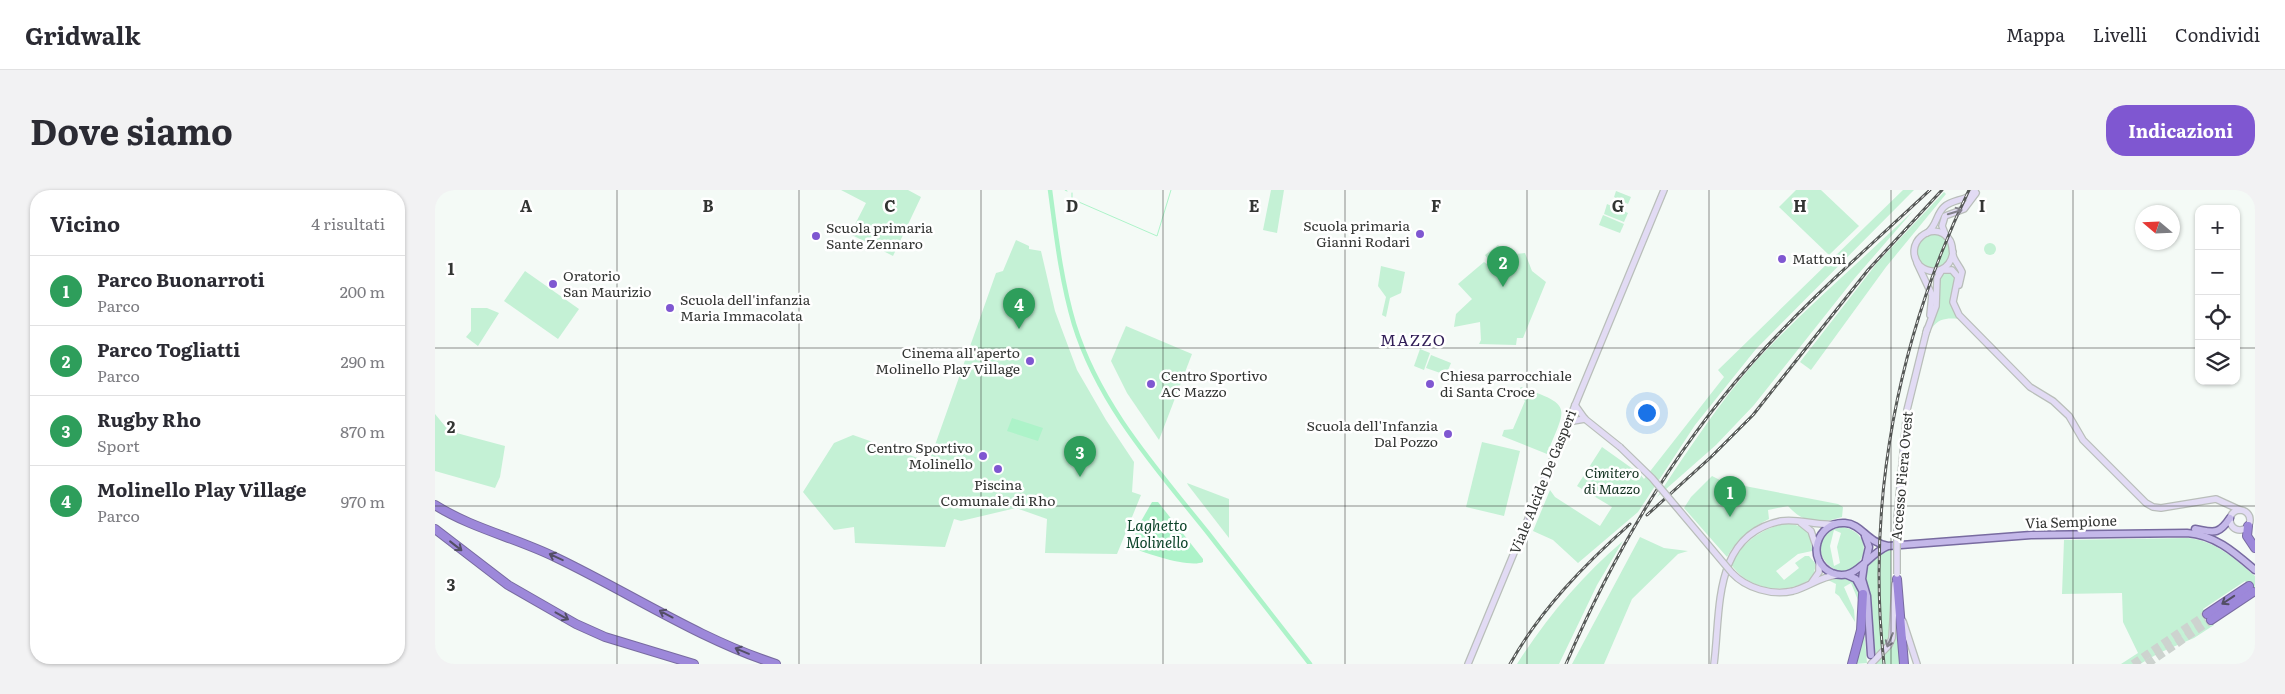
<!DOCTYPE html>
<html lang="it">
<meta charset="utf-8">
<style>
:root{--surface:#fff;--page:#f2f2f3;--text:#2b2b33;--muted:#7c7c81;--line:#e1e1e2;--accent:#7f57d1}
body{margin:0;font-family:Literata,serif;background:var(--page);color:var(--text)}
.controls{position:absolute;right:15px;top:15px;display:grid;overflow:hidden;border-radius:10px;box-shadow:0 1px 4px #0004}
.controls button{width:45px;height:45px;display:grid;place-items:center;padding:0;border:0;border-bottom:1px solid var(--line);background:var(--surface);color:var(--text);font:25px sans-serif}
.compass{position:absolute;left:1700px;top:15px;width:45px;height:45px;border-radius:50%;background:var(--surface);box-shadow:0 1px 4px #0004;rotate:289deg}
.you{position:absolute;left:1211px;top:222px;width:18px;height:18px;margin:-12px;border:4px solid #fff;border-radius:50%;background:#1a73e8;box-shadow:0 0 0 8px #1a73e833}
.badge{display:grid;place-items:center;width:32px;height:32px;border-radius:50%;background:var(--accent);color:#fff;font-size:16px;font-weight:700}
.pin{position:absolute;translate:-50% -41px;filter:drop-shadow(0 1px 2px #0008)}
.pin::after{content:'';position:absolute;top:26px;width:18px;height:15px;background:inherit;clip-path:polygon(0 0,100% 0,50% 100%)}
.list{margin:0;padding:0;list-style:none}
h2{display:flex;justify-content:space-between;align-items:center;height:65px;margin:0;padding:0 20px;font-size:21px}
h2 small{font-size:16px;font-weight:400;color:var(--muted)}
.list li{display:grid;grid-template-columns:32px 1fr auto;gap:15px;align-items:center;box-sizing:border-box;height:70px;padding:0 20px;border-top:1px solid var(--line)}
.list b{display:block;font-size:19px;white-space:nowrap}
.list p{margin:0;font-size:16px;white-space:nowrap;color:var(--muted)}
.list em{font-size:16px;font-style:normal;color:var(--muted)}
.icon{flex:none;width:28px;height:28px;fill:none;stroke:currentColor;stroke-width:2;stroke-linecap:round;stroke-linejoin:round}
.map{position:relative;flex:none;width:1820px;height:474px;overflow:hidden;border-radius:20px}
header{display:flex;align-items:center;gap:30px;box-sizing:border-box;height:70px;padding:0 25px;background:var(--surface);border-bottom:1px solid var(--line)}
header strong{font-size:24px}
nav{display:flex;gap:28px;margin-inline-start:auto;font-size:18px}
.intro{display:flex;align-items:center;justify-content:space-between;box-sizing:border-box;height:120px;padding:0 30px}
h1{margin:0;font-size:35px}
.button{padding:12px 22px;border-radius:20px;background:var(--accent);color:#fff;font-size:18px;font-weight:700}
main{display:flex;gap:30px;padding:0 30px}
aside{flex:1;background:var(--surface);border-radius:20px;box-shadow:0 1px 4px #0004}
.map>svg:first-child{display:block}
.green{fill:#c4f1d5;fill-rule:evenodd}
.water{fill:#adf3c9}
.lines{fill:none;stroke-linecap:round;stroke-linejoin:round}
.stream{stroke:#adf3c9;stroke-width:1}
.canal{stroke:#adf3c9;stroke-width:4.5}
.highway-tunnel{stroke:#cdd3cf;stroke-width:8;stroke-dasharray:8 4;stroke-linecap:butt}
.secondary-casing{stroke:#b9beba;stroke-width:8}
.primary-casing{stroke:#786ba0;stroke-width:9}
.highway-casing{stroke:#786ba0;stroke-width:10}
.secondary{stroke:#e2dbf4;stroke-width:5.5}
.primary{stroke:#c4b8e9;stroke-width:6}
.highway{stroke:#9d88da;stroke-width:8}
.rail-casing{stroke:#575a58;stroke-width:3}
.rail{stroke:#fff;stroke-width:1;stroke-dasharray:4;stroke-linecap:butt}
.secondary-bridge-casing{stroke:#b9beba;stroke-width:8;stroke-linecap:butt}
.secondary-bridge{stroke:#e2dbf4;stroke-width:5.5}
.oneway{stroke:#82808a}
.oneway2{stroke:#534e65}
.grid{fill:none;stroke:#333533;stroke-width:1;stroke-opacity:0.55}
.poi-dot{fill:#7f57d1;stroke:#fff;stroke-width:2}
.labels{text-anchor:middle;stroke-width:5;stroke-linejoin:round;paint-order:stroke}
.poi-label{font-size:14px;fill:#333533;stroke:#fff;text-anchor:start}
.park-label{font-size:14px;font-style:italic;fill:#133221;stroke:#fff}
.street-label{font-size:14px;fill:#333533;stroke:#fff}
.water-label{font-size:15px;font-style:italic;fill:#0d442a;stroke:#fff}
.quarter-label{font-size:16px;letter-spacing:1px;fill:#311d57;stroke:#fff}
.grid-label{font-size:16px;text-anchor:middle;font-weight:bold;fill:#333533;stroke:#fff;stroke-width:5;stroke-linejoin:round;paint-order:stroke}
</style>
<header>
<strong>Gridwalk</strong>
<nav><a>Mappa</a><a>Livelli</a><a>Condividi</a></nav>
</header>
<div class="intro"><h1>Dove siamo</h1><a class="button">Indicazioni</a></div>
<main>
<aside>
<h2>Vicino<small>4 risultati</small></h2>
<ul class="list">
<li><span class="badge" style="background:#2e9e5b">1</span><div><b>Parco Buonarroti</b><p>Parco</p></div><em>200 m</em></li>
<li><span class="badge" style="background:#2e9e5b">2</span><div><b>Parco Togliatti</b><p>Parco</p></div><em>290 m</em></li>
<li><span class="badge" style="background:#2e9e5b">3</span><div><b>Rugby Rho</b><p>Sport</p></div><em>870 m</em></li>
<li><span class="badge" style="background:#2e9e5b">4</span><div><b>Molinello Play Village</b><p>Parco</p></div><em>970 m</em></li>
</ul>
</aside>
<div class="map">
<svg width="1820" height="474" viewBox="0 0 1820 474">
<rect width="100%" height="100%" fill="#f4faf6"/>
<!-- green -->
<g class="green">
<polygon points="406,0 473,0 486,7 458,66 415,44 431,13"/>
<polygon points="836,0 849,0 842,43 828,40"/>
<polygon points="1361,0 1386,0 1424,36 1394,65 1344,17"/>
<polygon points="1468,0 1479,0 1321,159 1260,235 1203,322 1143,373 1118,350 1098,341 1115,300 1120,307 1165,336 1177,317 1142,296 1167,257 1205,284 1209,289 1289,187 1283,180"/>
<polygon points="1181,1 1196,7 1193,14 1179,7"/>
<polygon points="1509,2 1511,4 1451,77 1376,180 1365,172 1442,73"/>
<polygon points="1172,14 1193,23 1189,32 1169,24"/>
<path d="M 1478,21 L 1419,89 L 1319,215 L 1281,255 L 1222,307 C 1253,260 1284,213 1321,171 C 1370,118 1426,71 1478,21 Z"/>
<polygon points="1168,25 1189,34 1185,43 1164,35"/>
<circle cx="1498" cy="61" r="17"/>
<polygon points="581,50 594,56 594,59 606,61 620,121 642,180 671,230 699,272 697,302 706,305 682,364 610,363 612,329 581,318 526,331 519,329 510,357 420,353 419,337 399,340 368,302 399,253 418,245 494,272 561,83 568,81"/>
<circle cx="1555" cy="59" r="6"/>
<polygon points="1063,55 1072,65 1090,63 1097,81 1111,92 1088,148 1082,148 1081,155 1044,154 1046,150 1045,132 1019,137 1021,124 1037,109 1023,94 1049,72 1052,74 1055,72 1050,65"/>
<polygon points="946,76 970,82 966,103 955,108 951,127 947,125 951,107 943,96"/>
<polygon points="90,81 144,119 123,149 69,111"/>
<path d="M 1514,81 L 1521,87 L 1515,114 L 1524,129 C 1513,128 1504,128 1497,138 L 1504,116 L 1504,91 L 1507,83 Z"/>
<polygon points="36,118 52,118 64,123 43,156 31,147 36,141"/>
<polygon points="691,136 757,164 724,250 692,203 676,171"/>
<polygon points="985,159 995,163 989,180 979,176"/>
<polygon points="996,165 1016,173 1011,185 991,178"/>
<path d="M 1086,197 C 1139,216 1131,216 1112,264 L 1067,246 L 1069,240 L 1078,239 L 1090,211 L 1082,202 Z"/>
<polygon points="0,224 14,241 70,256 65,287 60,298 0,281"/>
<polygon points="1047,252 1085,261 1069,326 1031,317"/>
<path d="M 1277,286 L 1289,292 L 1403,314 L 1408,317 L 1407,327 C 1385,334 1369,334 1353,316 L 1333,320 L 1334,329 C 1315,338 1302,349 1292,367 L 1249,318 L 1256,307 Z"/>
<polygon points="752,293 794,309 794,348 753,295"/>
<path d="M 1347,334 C 1366,332 1378,342 1377,361 L 1363,364 L 1341,381 L 1349,390 L 1364,378 L 1360,373 L 1370,366 L 1374,366 L 1381,374 L 1378,387 C 1354,407 1312,400 1296,374 C 1308,353 1323,341 1347,334 Z"/>
<path d="M 1406,337 C 1422,338 1435,353 1426,369 C 1405,406 1358,348 1406,337 ZM 1399,340 L 1406,343 L 1402,357 L 1405,373 L 1399,376 L 1395,356 Z"/>
<polygon points="1205,347 1229,358 1253,361 1243,364 1197,409 1169,474 1137,474"/>
<path d="M 1753,348 C 1781,351 1799,368 1820,386 L 1820,405 L 1810,391 L 1768,419 L 1779,435 L 1759,448 L 1724,463 L 1705,474 L 1686,474 L 1703,463 L 1688,432 L 1687,403 L 1627,404 L 1629,350 Z"/>
<path d="M 1188,351 L 1162,395 L 1124,474 L 1082,474 C 1112,427 1146,387 1188,351 Z"/>
<path d="M 1447,360 L 1456,360 C 1456,378 1458,437 1452,451 C 1449,457 1443,462 1438,465 L 1430,390 C 1432,376 1437,369 1447,360 Z"/>
<polygon points="1395,388 1417,389 1424,402 1425,415 1416,393 1409,397 1419,420 1420,432 1404,406 1400,403 1401,394 1393,390 1387,391"/>
<polygon points="1461,439 1465,474 1441,474 1460,447"/>
<polygon points="1429,440 1432,473 1419,474"/>
</g>
<!-- water -->
<g class="water">
<polygon points="577,228 608,238 603,251 572,241"/>
<path d="M 717,312 L 723,312 L 768,369 L 768,372 C 755,378 712,364 698,358 L 701,340 Z"/>
</g>
<g class="lines">
<!-- stream -->
<g class="stream">
<polyline points="630,0 632,1"/>
<polyline points="637,3 637,9 722,46 736,0"/>
</g>
<!-- canal -->
<path class="canal" d="M 615,0 C 621,45 626,90 639,134 C 664,215 721,278 773,343 C 807,386 841,430 875,474"/>
<!-- highway-tunnel -->
<g class="highway-tunnel">
<polyline points="1698,474 1772,424"/>
<polyline points="1712,474 1776,430"/>
</g>
<defs>
<g id="secondary">
<path d="M 1492,43 C 1502,36 1501,24 1509,17 C 1519,8 1532,12 1540,0"/>
<polyline points="1511,46 1507,36 1510,26 1529,19 1541,3"/>
<path d="M 1518,62 C 1516,79 1499,87 1485,76 C 1466,54 1498,28 1514,49 C 1519,55 1516,62 1519,68 C 1521,73 1525,77 1527,82 L 1524,95"/>
<polyline points="1482,73 1497,105 1495,125"/>
<polyline points="1491,143 1501,116 1502,88 1507,80 1517,80 1523,87 1518,112 1524,125 1595,197 1618,211 1634,226 1648,250 1711,313 1718,317 1726,318 1781,309 1805,320"/>
<polyline points="1140,215 1150,229 1185,257"/>
<polyline points="1132,232 1150,229"/>
<circle cx="1805" cy="330" r="10"/>
<polyline points="1462,329 1472,220 1492,139"/>
<polyline points="1366,333 1376,341 1381,356"/>
<path d="M 1297,383 C 1311,398 1337,406 1358,401 C 1373,397 1385,387 1401,385"/>
<polyline points="1377,392 1384,382 1384,371"/>
<polyline points="1468,431 1482,474"/>
<polyline points="1033,474 1229,0"/>
<path d="M 1279,474 C 1286,420 1277,345 1346,331 C 1364,328 1380,336 1399,334"/>
<polyline points="1436,474 1454,455 1457,448 1460,394"/>
</g>
<g id="primary">
<path d="M 1760,339 C 1778,342 1783,346 1795,328"/>
<polyline points="1430,346 1434,357 1431,370"/>
<path d="M 1453,356 C 1432,364 1421,393 1397,383 C 1370,371 1381,331 1410,333 C 1427,334 1431,352 1453,356 L 1596,345 L 1752,343 C 1780,345 1799,362 1820,380"/>
<polyline points="1429,375 1427,389 1432,406 1436,465"/>
<polyline points="1412,385 1421,389 1427,400"/>
</g>
<g id="highway">
<path d="M 0,315 C 38,339 82,348 122,368 C 195,403 264,449 341,474"/>
<polyline points="1813,336 1812,346 1820,358"/>
<polyline points="0,339 73,395 141,434 170,447 259,474"/>
<polyline points="1462,389 1469,474"/>
<polyline points="1772,424 1814,396"/>
<polyline points="1776,430 1818,402"/>
<polyline points="1417,474 1426,440 1428,404"/>
</g>
</defs>
<!-- secondary casing -->
<use href="#secondary" class="secondary-casing"/>
<!-- primary casing -->
<use href="#primary" class="primary-casing"/>
<!-- highway casing -->
<use href="#highway" class="highway-casing"/>
<!-- secondary -->
<use href="#secondary" class="secondary"/>
<!-- primary -->
<use href="#primary" class="primary"/>
<!-- highway -->
<use href="#highway" class="highway"/>
<defs>
<g id="rail">
<polyline points="1212,325 1276,267 1318,225 1433,80 1507,0"/>
<path d="M 1075,474 C 1106,419 1149,375 1195,334"/>
<path d="M 1131,474 C 1177,367 1238,262 1315,175 C 1370,112 1434,57 1495,0"/>
<path d="M 1449,474 C 1431,311 1463,147 1534,0"/>
</g>
</defs>
<!-- rail casing -->
<use href="#rail" class="rail-casing"/>
<!-- rail -->
<use href="#rail" class="rail"/>
<defs>
<g id="secondary-bridge">
<polyline points="1185,257 1217,288 1297,383"/>
<polyline points="1462,384 1462,329"/>
</g>
</defs>
<!-- secondary-bridge casing -->
<use href="#secondary-bridge" class="secondary-bridge-casing"/>
<!-- secondary-bridge -->
<use href="#secondary-bridge" class="secondary-bridge"/>
</g>
<!-- one-way arrows -->
<defs><path id="oneway-shaft" d="M-6 0H5M1.5-3L5.5 0L1.5 3" fill="none" stroke-width="1.6" stroke-linecap="round" stroke-linejoin="round" transform="scale(1.25)"/></defs>
<g class="oneway">
<use href="#oneway-shaft" transform="translate(1520 22) rotate(-17)"/>
<use href="#oneway-shaft" transform="translate(1455 450) rotate(113)"/>
</g>
<g class="oneway2">
<use href="#oneway-shaft" transform="translate(21 356) rotate(38)"/>
<use href="#oneway-shaft" transform="translate(121 367) rotate(-155)"/>
<use href="#oneway-shaft" transform="translate(1793 410) rotate(146)"/>
<use href="#oneway-shaft" transform="translate(231 424) rotate(-152)"/>
<use href="#oneway-shaft" transform="translate(127 426) rotate(29)"/>
<use href="#oneway-shaft" transform="translate(307 461) rotate(-157)"/>
</g>
<!-- grid -->
<path class="grid" d="M 182,0 L 182,474M 364,0 L 364,474M 546,0 L 546,474M 728,0 L 728,474M 910,0 L 910,474M 1092,0 L 1092,474M 1274,0 L 1274,474M 1456,0 L 1456,474M 1638,0 L 1638,474M 0,158 L 1764,158M 1801,158 L 1820,158M 0,316 L 1820,316"/>
<!-- markers -->
<g class="poi-dot">
<circle cx="985" cy="44" r="5"/>
<circle cx="381" cy="46" r="5"/>
<circle cx="1347" cy="69" r="5"/>
<circle cx="118" cy="94" r="5"/>
<circle cx="235" cy="118" r="5"/>
<circle cx="595" cy="171" r="5"/>
<circle cx="716" cy="194" r="5"/>
<circle cx="995" cy="194" r="5"/>
<circle cx="1013" cy="244" r="5"/>
<circle cx="548" cy="266" r="5"/>
<circle cx="563" cy="279" r="5"/>
</g>
<g class="labels">
<!-- poi labels -->
<g class="poi-label">
<text x="975" y="41" text-anchor="end">Scuola primaria<tspan x="975" dy="16">Gianni Rodari</tspan></text>
<text x="391" y="43">Scuola primaria<tspan x="391" dy="16">Sante Zennaro</tspan></text>
<text x="1357" y="74">Mattoni</text>
<text x="128" y="91">Oratorio<tspan x="128" dy="16">San Maurizio</tspan></text>
<text x="245" y="115">Scuola dell'infanzia<tspan x="245" dy="16">Maria Immacolata</tspan></text>
<text x="585" y="168" text-anchor="end">Cinema all'aperto<tspan x="585" dy="16">Molinello Play Village</tspan></text>
<text x="726" y="191">Centro Sportivo<tspan x="726" dy="16">AC Mazzo</tspan></text>
<text x="1005" y="191">Chiesa parrocchiale<tspan x="1005" dy="16">di Santa Croce</tspan></text>
<text x="1003" y="241" text-anchor="end">Scuola dell'Infanzia<tspan x="1003" dy="16">Dal Pozzo</tspan></text>
<text x="538" y="263" text-anchor="end">Centro Sportivo<tspan x="538" dy="16">Molinello</tspan></text>
<text x="563" y="300" text-anchor="middle">Piscina<tspan x="563" dy="16">Comunale di Rho</tspan></text>
</g>
<!-- park labels -->
<g class="park-label">
<text x="1177" y="288">Cimitero<tspan x="1177" dy="16">di Mazzo</tspan></text>
</g>
<!-- street labels -->
<g class="street-label">
<text transform="translate(1467 286) rotate(-85)" y="5">Accesso Fiera Ovest</text>
<text transform="translate(1108 292) rotate(-68)" y="5">Viale Alcide De Gasperi</text>
<text transform="translate(1636 332) rotate(-2)" y="5">Via Sempione</text>
</g>
<!-- water labels -->
<g class="water-label">
<text x="722" y="341">Laghetto<tspan x="722" dy="17">Molinello</tspan></text>
</g>
<!-- quarter labels -->
<g class="quarter-label">
<text x="978" y="156">MAZZO</text>
</g>
</g>
<g class="grid-label">
<text x="91" y="22">A</text>
<text x="273" y="22">B</text>
<text x="455" y="22">C</text>
<text x="637" y="22">D</text>
<text x="819" y="22">E</text>
<text x="1001" y="22">F</text>
<text x="1183" y="22">G</text>
<text x="1365" y="22">H</text>
<text x="1547" y="22">I</text>
<text x="16" y="85">1</text>
<text x="16" y="243">2</text>
<text x="16" y="401">3</text>
</g>
</svg>
<div class="controls">
<button>+</button>
<button>−</button>
<button><svg class="icon" aria-label="locate" viewBox="0 0 24 24"><circle cx="12" cy="12" r="6"/><path d="M12 2v4M12 18v4M2 12h4M18 12h4"/></svg></button>
<button><svg class="icon" aria-label="layers" viewBox="0 0 24 24"><path d="M12 4l9 5-9 5-9-5zM3 14l9 5 9-5"/></svg></button>
</div>
<svg class="compass" viewBox="-18 -18 36 36"><path d="M0-13l5 13h-10z" fill="#e53935"/><path d="M0 13l5-13h-10z" fill="#7c7c81"/></svg>
<div class="you"></div>
<div class="pin badge" style="left:1295px;top:327px;background:#2e9e5b">1</div>
<div class="pin badge" style="left:1068px;top:97px;background:#2e9e5b">2</div>
<div class="pin badge" style="left:645px;top:287px;background:#2e9e5b">3</div>
<div class="pin badge" style="left:584px;top:139px;background:#2e9e5b">4</div>
</div>
</main>
